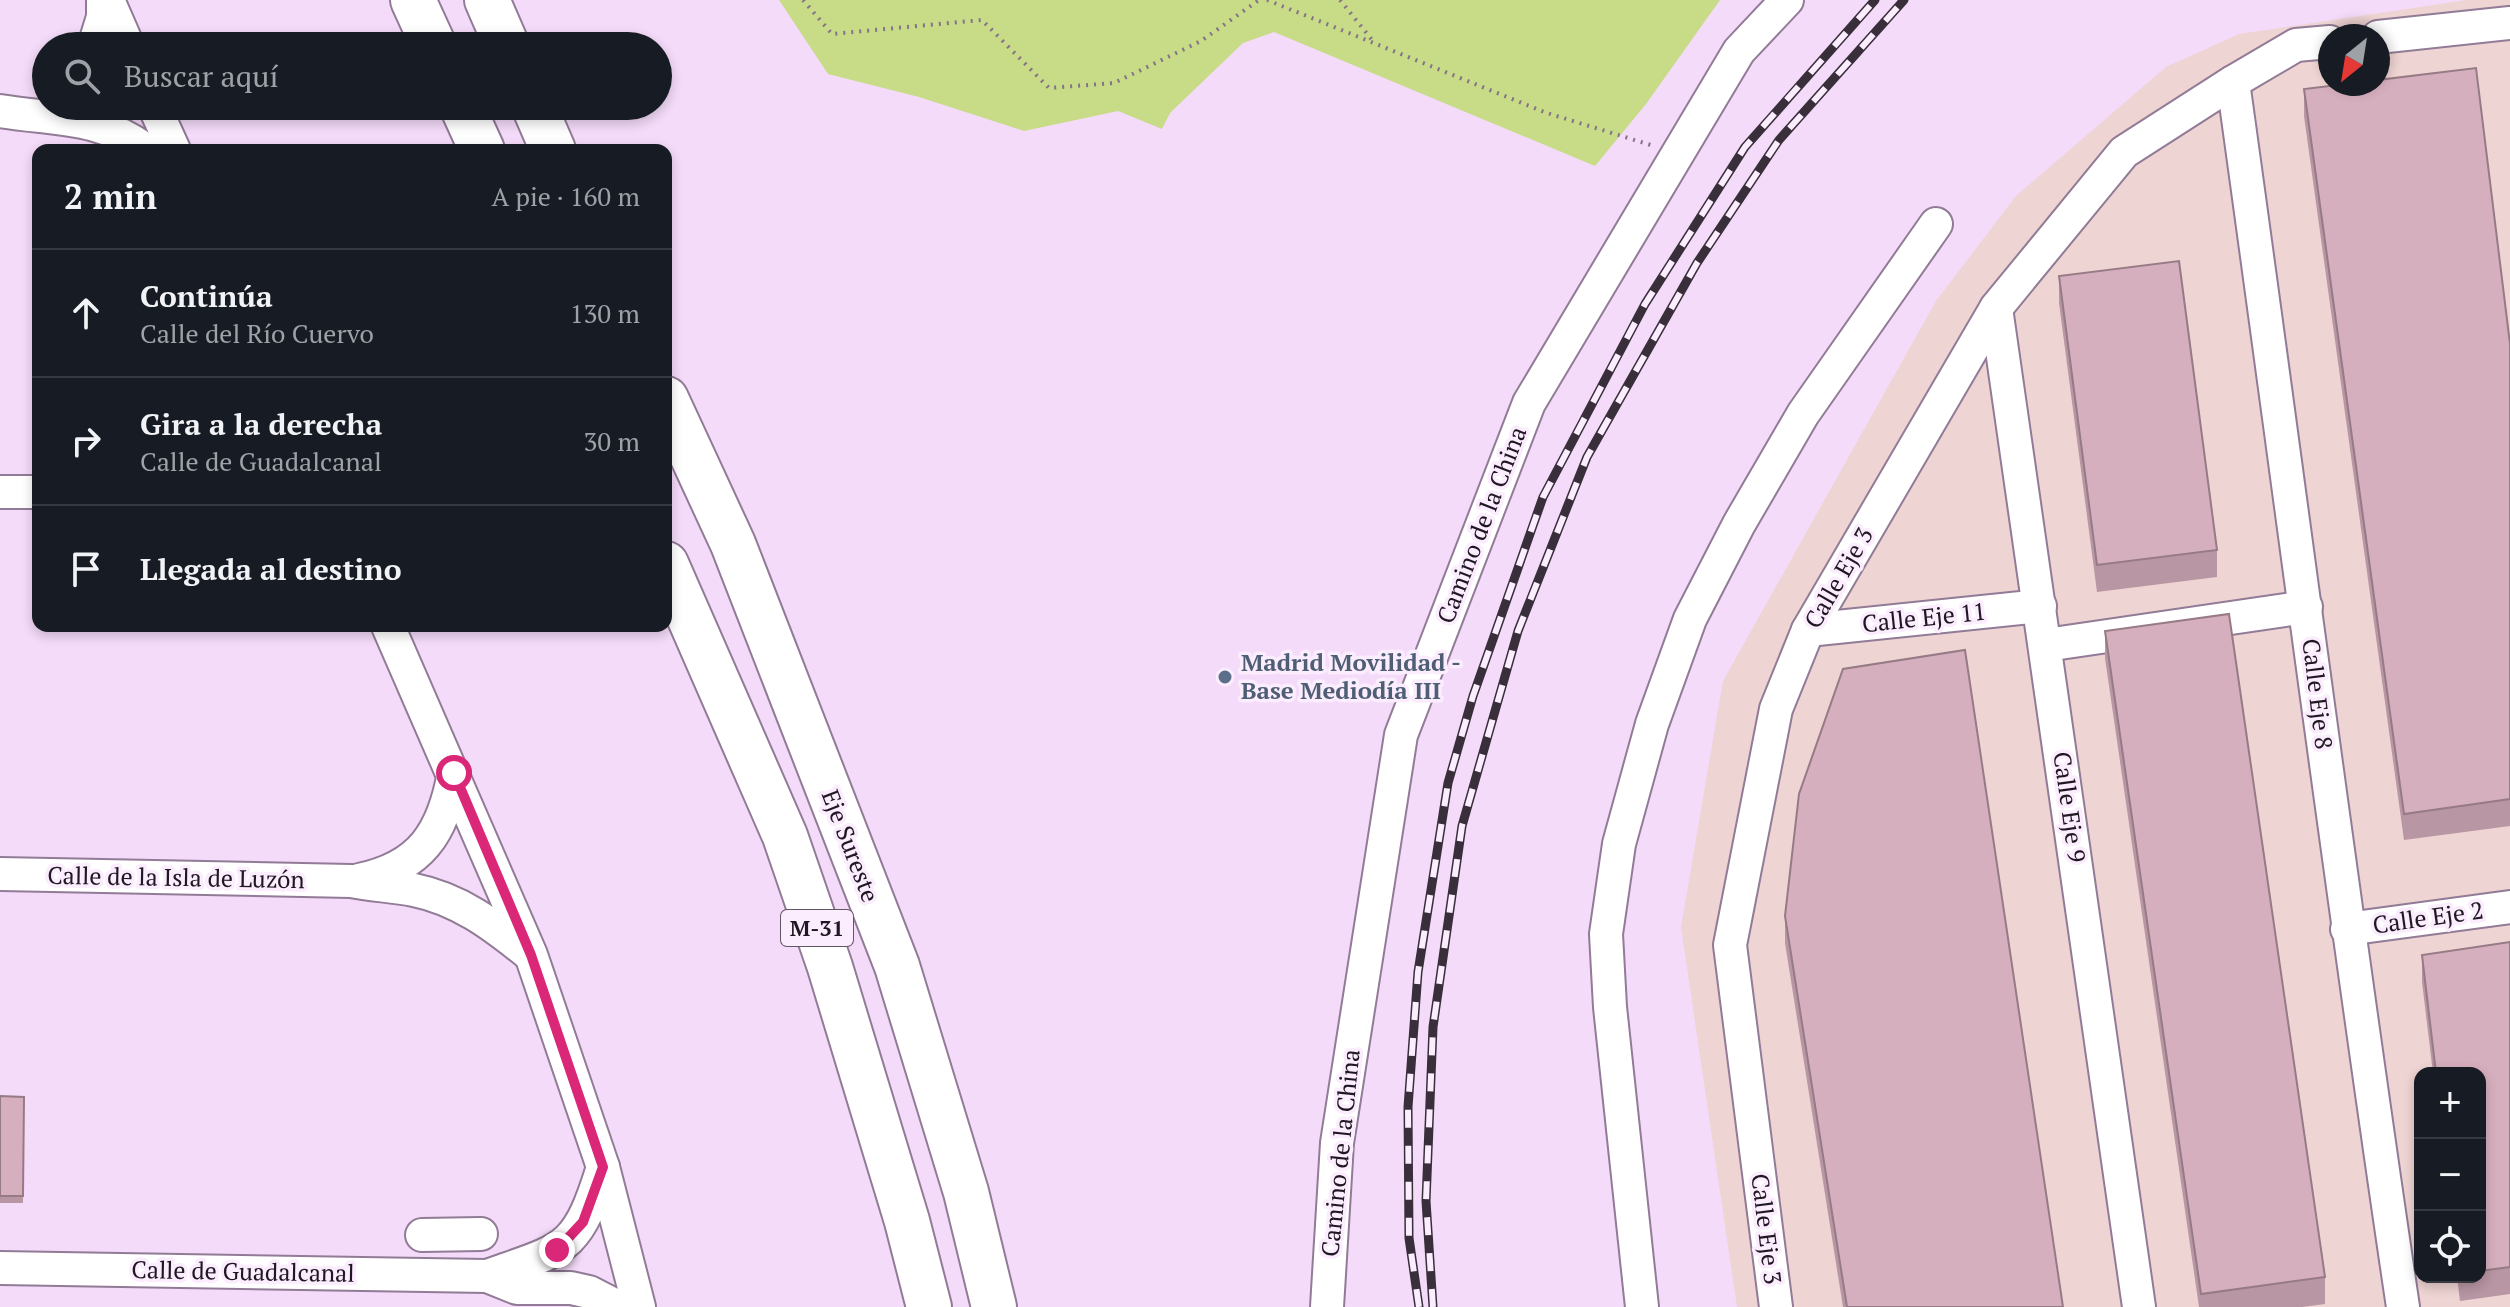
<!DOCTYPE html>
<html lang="es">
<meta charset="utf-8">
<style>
:root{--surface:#171b24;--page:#20242c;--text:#f1f3f6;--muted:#9ea1a6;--line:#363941}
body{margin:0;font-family:"PT Serif",serif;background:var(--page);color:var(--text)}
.controls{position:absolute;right:24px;bottom:24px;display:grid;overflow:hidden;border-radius:16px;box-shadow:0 4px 12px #0003}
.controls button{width:72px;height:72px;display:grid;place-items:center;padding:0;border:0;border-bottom:2px solid var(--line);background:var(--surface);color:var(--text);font:40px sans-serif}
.compass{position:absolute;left:2318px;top:24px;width:72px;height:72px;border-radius:50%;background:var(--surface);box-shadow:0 4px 12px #0003;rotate:210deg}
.stop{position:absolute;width:24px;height:24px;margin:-18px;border:6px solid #db2777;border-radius:50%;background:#fff}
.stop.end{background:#db2777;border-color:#fff;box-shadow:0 2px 8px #0008}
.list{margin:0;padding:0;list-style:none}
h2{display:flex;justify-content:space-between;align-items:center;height:104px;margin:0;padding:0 32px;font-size:34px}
h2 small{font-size:26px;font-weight:400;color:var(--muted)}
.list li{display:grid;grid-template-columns:52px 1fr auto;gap:24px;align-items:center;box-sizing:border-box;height:128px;padding:0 32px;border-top:2px solid var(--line)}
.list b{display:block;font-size:30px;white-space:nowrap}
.list p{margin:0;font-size:26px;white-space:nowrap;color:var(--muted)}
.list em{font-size:26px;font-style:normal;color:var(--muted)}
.icon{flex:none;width:44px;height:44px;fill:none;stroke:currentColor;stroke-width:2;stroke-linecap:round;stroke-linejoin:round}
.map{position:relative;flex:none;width:2510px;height:1307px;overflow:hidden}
.search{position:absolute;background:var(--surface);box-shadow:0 4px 12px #0003;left:32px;top:32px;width:640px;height:88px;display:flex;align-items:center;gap:20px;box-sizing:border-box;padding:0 28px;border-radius:44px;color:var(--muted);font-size:30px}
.panel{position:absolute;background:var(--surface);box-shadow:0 4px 12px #0003;left:32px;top:144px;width:640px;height:488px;border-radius:16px}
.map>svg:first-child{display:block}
.commercial{fill:#eed4d2;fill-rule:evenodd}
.green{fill:#c8db87}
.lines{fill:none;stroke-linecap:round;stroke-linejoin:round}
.minor-casing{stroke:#917b96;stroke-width:36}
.highway-casing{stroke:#917b96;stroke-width:48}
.path{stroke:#857488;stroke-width:4;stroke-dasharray:2 6;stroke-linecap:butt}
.minor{stroke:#fff;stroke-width:32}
.highway{stroke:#fff;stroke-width:44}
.rail-casing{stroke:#392f3b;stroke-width:9}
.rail{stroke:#fbecfe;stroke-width:6;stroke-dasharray:18;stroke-linecap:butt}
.wall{fill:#b896a3}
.building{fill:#d6afbe;stroke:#967a85;stroke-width:2}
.route{stroke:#db2777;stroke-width:10}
.service-dot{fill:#5c6f8a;stroke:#fbecfe;stroke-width:3}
.labels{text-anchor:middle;stroke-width:7;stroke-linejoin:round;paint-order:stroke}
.shield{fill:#fbecfe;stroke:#615763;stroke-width:2}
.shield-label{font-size:22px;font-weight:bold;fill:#1f1721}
.street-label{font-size:24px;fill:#1f1721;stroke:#fbecfe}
.service-label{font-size:24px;font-weight:bold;fill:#4e5e75;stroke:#fbecfe;text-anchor:start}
</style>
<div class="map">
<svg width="2510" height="1307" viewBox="0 0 2510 1307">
<rect width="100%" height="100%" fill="#f4dbf9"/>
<!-- commercial -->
<path class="commercial" d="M 2467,0 L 2510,0 L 2510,1307 L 1737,1307 L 1681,927 L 1723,681 L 1936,301 L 2016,196 L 2166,67 L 2239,34 ZM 2330,36 L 2378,36 L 2378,84 L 2330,84 ZM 2420,1073 L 2480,1073 L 2480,1277 L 2420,1277 Z"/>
<!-- green -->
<polygon class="green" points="779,0 1720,0 1646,104 1595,166 1274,32 1243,43 1170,113 1162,129 1118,111 1024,131 919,97 828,74"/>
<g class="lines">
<defs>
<g id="minor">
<polyline points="108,0 128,46"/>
<polyline points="2378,37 2510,23"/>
<polyline points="94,46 103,17 103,0"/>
<path d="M 2233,82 C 2290,490 2342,899 2403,1307"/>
<polyline points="154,106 174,150"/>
<path d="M 0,111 C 54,120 99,115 146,150"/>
<polyline points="1996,308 2139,1307"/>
<polyline points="0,492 38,492"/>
<polyline points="388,626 531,955 603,1167 639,1307"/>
<polyline points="1808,630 2040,606"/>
<polyline points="2046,645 2306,607"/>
<path d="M 0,874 L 351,881 C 372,885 393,886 414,890 C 459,899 493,925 528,953"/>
<path d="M 359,880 C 421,867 443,833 454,773"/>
<polyline points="2347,929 2510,907"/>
<polyline points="422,1235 481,1234"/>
<path d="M 0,1268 L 487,1276 C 566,1248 577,1251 603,1167"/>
<polyline points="487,1276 517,1288 571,1288 589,1292 618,1307"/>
<polyline points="1327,1307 1337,1143 1401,735 1529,403 1739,51 1787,0"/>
<polyline points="1642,1307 1610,1007 1606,934 1619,844 1652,724 1690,619 1739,524 1803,414 1936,224"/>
<polyline points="1776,1307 1730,945 1776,709 1808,630 1996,308 2124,152 2233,82 2296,45 2330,42"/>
</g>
<g id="highway">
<polyline points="413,0 434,46"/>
<polyline points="487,0 507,46"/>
<polyline points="462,106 482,150"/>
<polyline points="534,106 553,150"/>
<polyline points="666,399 733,544 897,966 966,1192 994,1307"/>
<polyline points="666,564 785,836 830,967 907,1221 929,1307"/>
</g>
</defs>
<!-- minor casing -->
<use href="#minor" class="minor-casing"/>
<!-- highway casing -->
<use href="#highway" class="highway-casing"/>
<!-- path -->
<g class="path">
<polyline points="803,0 832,34 982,20 1049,88 1114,83 1201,41 1259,0"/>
<polyline points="1267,0 1547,113 1654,146"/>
<polyline points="1340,0 1373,41"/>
</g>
<!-- minor -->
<use href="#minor" class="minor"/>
<!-- highway -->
<use href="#highway" class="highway"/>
<defs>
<g id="rail">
<polyline points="1419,1307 1409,1238 1408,1107 1418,972 1448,783 1473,696 1543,497 1645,304 1745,147 1875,0"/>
<polyline points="1433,1307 1426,1201 1433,1027 1462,826 1518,631 1587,457 1697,263 1779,140 1904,0"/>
</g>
</defs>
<!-- rail casing -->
<use href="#rail" class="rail-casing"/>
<!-- rail -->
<use href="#rail" class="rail"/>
</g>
<!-- wall -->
<g class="wall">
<polygon points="2304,89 2510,344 2510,826 2404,840 2304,116"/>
<polygon points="2059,276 2217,550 2217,577 2097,592 2059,303"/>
<polygon points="2105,631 2325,1277 2325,1304 2302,1307 2199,1307 2105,658"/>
<polygon points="1785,916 2063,1307 1843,1307 1785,943"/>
<polygon points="2510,942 2510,1294 2460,1301 2457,1277 2480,1277 2480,1073 2433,1073 2422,982 2422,955"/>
<polygon points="0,1096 24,1097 23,1203 0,1203"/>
</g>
<!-- building -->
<g class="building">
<polygon points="2476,68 2510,344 2510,799 2404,814 2304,89 2346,84 2378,84 2378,80"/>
<polygon points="2179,261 2217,550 2097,565 2059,276"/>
<polygon points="2229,614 2325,1277 2201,1294 2105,631"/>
<polygon points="1965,650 2063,1307 1847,1307 1785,916 1799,794 1843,669"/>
<polygon points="2510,942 2510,1267 2480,1271 2480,1073 2436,1073 2422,955"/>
<polygon points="0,1096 24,1097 23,1196 0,1196"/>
</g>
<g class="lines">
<!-- route -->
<polyline class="route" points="454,773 531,955 603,1167 583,1222 557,1250"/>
</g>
<!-- markers -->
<circle class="service-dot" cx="1225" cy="677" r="8"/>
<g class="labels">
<!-- shield labels -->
<rect class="shield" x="781" y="910" width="72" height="36" rx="6"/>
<g class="shield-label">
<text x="817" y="936">M-31</text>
</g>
<!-- street labels -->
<g class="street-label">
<text transform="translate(1482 525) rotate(-69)" y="8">Camino de la China</text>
<text transform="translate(1839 578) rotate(-60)" y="8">Calle Eje 3</text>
<text transform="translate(1924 618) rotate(-6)" y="8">Calle Eje 11</text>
<text transform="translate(2317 694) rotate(83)" y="8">Calle Eje 8</text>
<text transform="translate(2069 807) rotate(82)" y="8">Calle Eje 9</text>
<text transform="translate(850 846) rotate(69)" y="8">Eje Sureste</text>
<text transform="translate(176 878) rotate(1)" y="8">Calle de la Isla de Luzón</text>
<text transform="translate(2428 918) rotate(-8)" y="8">Calle Eje 2</text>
<text transform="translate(1341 1153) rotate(-84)" y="8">Camino de la China</text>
<text transform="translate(1766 1229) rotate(83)" y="8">Calle Eje 3</text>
<text transform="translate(243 1272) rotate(1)" y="8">Calle de Guadalcanal</text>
</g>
<!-- service labels -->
<g class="service-label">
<text x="1241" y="671">Madrid Movilidad -<tspan x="1241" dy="28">Base Mediodía III</tspan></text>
</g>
</g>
</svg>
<div class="controls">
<button>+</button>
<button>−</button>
<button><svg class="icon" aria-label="locate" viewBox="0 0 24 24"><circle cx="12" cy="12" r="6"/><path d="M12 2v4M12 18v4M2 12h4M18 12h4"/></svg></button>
</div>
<svg class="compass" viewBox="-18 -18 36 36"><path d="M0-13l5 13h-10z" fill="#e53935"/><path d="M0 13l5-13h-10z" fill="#9ea1a6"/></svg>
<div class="stop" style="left:454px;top:773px"></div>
<div class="stop end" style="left:557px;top:1250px"></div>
<div class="search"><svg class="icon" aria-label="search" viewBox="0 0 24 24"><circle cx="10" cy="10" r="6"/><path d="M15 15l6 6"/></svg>Buscar aquí</div>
<section class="panel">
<h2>2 min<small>A pie · 160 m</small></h2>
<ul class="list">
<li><svg class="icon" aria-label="ahead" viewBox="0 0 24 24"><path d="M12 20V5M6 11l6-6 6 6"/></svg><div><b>Continúa</b><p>Calle del Río Cuervo</p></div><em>130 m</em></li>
<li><svg class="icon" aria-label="right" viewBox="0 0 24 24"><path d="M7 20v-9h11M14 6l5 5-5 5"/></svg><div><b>Gira a la derecha</b><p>Calle de Guadalcanal</p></div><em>30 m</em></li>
<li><svg class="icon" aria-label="arrive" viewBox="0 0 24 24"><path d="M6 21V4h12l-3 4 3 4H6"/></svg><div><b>Llegada al destino</b></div></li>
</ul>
</section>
</div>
